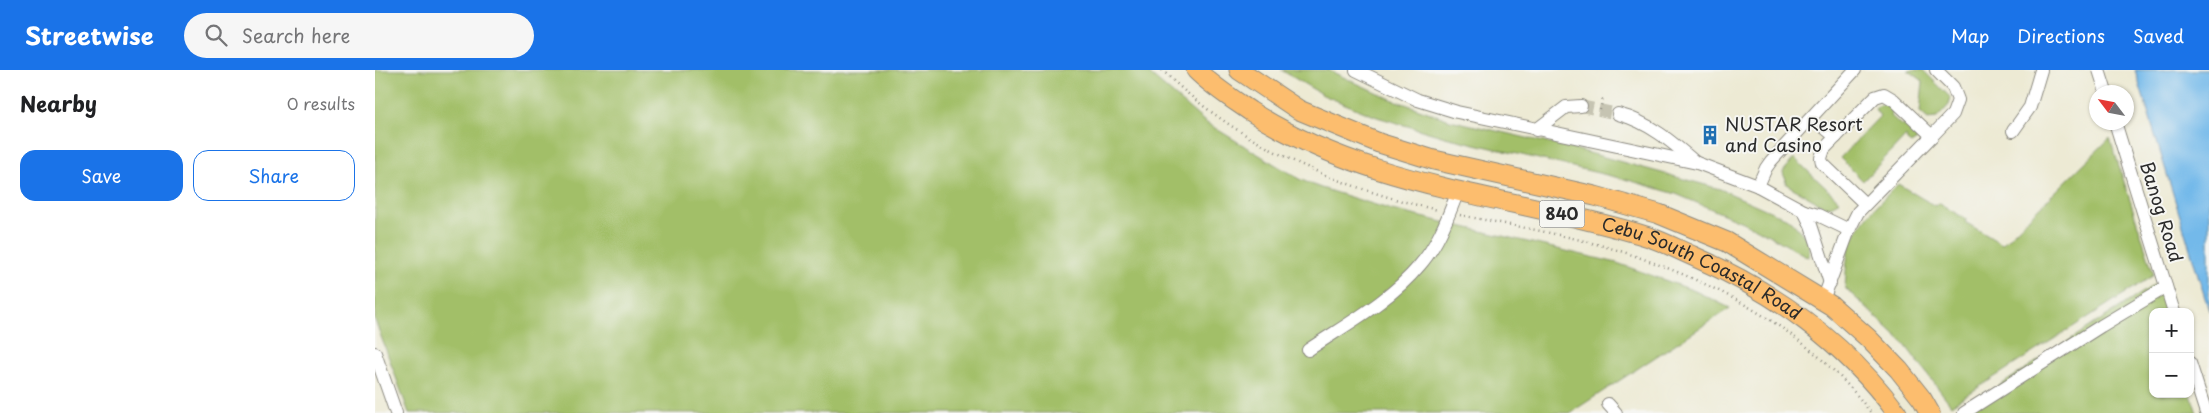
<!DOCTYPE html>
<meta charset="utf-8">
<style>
:root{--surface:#fff;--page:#f6f6f6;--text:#202124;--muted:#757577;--line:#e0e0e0;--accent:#1a73e8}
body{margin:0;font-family:"Playpen Sans",sans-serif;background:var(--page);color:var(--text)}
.controls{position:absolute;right:15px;bottom:15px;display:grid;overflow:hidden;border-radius:10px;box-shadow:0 1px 4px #0004}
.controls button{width:45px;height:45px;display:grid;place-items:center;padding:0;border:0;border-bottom:1px solid var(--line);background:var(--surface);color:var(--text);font:25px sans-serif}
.compass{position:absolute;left:1714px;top:15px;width:45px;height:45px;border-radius:50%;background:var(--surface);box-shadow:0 1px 4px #0004;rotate:302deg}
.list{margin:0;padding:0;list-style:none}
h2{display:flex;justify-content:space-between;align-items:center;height:65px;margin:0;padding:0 20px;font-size:21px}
h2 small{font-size:16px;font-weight:400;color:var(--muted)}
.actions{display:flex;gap:10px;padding:15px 20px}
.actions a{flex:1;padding:11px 0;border:1px solid var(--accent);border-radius:15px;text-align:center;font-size:18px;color:var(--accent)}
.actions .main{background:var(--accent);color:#fff}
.icon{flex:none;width:28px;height:28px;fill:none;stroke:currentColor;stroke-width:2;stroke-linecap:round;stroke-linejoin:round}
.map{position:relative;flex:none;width:1834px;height:343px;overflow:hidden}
header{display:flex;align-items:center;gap:30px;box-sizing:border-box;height:70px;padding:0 25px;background:var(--accent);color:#fff}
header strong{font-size:24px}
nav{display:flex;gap:28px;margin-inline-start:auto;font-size:18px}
.search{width:350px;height:45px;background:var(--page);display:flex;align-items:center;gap:12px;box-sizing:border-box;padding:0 18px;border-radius:28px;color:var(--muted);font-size:19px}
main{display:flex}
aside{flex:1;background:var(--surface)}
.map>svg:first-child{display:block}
.green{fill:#a2bf67;stroke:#667549}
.water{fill:#73b9ea;stroke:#4f728a}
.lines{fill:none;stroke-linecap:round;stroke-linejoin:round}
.minor-tunnel{stroke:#c6c4b2;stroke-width:12;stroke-dasharray:12 6;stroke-linecap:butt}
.minor-casing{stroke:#8c8a80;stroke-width:14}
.highway-casing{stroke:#8c8a80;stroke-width:21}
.path{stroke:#8c8a80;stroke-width:2.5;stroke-dasharray:1 4;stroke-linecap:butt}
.minor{stroke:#fff;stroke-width:12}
.highway{stroke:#fcbd6e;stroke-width:19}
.labels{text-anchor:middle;stroke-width:4;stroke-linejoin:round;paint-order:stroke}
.shield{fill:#f6f6f2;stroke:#686867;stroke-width:1}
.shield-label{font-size:16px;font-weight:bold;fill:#2b2b2b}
.poi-label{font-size:18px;fill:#2b2b2b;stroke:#f6f6f2;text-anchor:start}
.street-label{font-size:18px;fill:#2b2b2b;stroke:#f6f6f2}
</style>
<header>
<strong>Streetwise</strong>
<div class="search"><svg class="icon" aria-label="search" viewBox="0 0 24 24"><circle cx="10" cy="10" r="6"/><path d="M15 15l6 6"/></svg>Search here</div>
<nav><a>Map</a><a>Directions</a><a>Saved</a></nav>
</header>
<main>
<aside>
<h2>Nearby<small>0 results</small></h2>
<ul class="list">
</ul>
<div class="actions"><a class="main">Save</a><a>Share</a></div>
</aside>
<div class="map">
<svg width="1834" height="343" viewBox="0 0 1834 343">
<rect width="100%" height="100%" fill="#f6f6f2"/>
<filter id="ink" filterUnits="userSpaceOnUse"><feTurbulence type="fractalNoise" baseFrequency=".02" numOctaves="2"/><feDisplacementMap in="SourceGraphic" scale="10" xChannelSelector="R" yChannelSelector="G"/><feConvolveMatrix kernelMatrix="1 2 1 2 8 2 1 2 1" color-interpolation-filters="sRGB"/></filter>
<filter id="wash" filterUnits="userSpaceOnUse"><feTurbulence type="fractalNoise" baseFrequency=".0096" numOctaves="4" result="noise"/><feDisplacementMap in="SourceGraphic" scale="20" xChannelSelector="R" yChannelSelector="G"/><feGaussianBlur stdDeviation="1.12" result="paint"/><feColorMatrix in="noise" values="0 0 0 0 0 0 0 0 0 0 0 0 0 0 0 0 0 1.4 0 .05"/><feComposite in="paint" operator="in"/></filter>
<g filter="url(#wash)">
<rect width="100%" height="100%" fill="#edead4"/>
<!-- green -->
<g class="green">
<polygon points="0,0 770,0 830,52 924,109 946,118 1017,140 1242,193 1320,221 1355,238 1195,343 34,343 0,250"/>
<polygon points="906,0 953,0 1016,29 1075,50 1207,81 1345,119 1415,150 1434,171 1434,185 1433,187 1379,157 1301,124 1253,110 1070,67 1002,47 948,25"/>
<polygon points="1533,0 1548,0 1576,28 1574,35 1562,48 1553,49 1545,42 1548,11"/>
<polygon points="1509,34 1518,40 1518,43 1515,45 1528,57 1529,54 1534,53 1541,59 1542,70 1536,74 1532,71 1531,66 1488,111 1465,88 1505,46 1500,39 1503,36"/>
<path d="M 1735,68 L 1779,205 L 1576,335 L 1527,271 L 1470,218 C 1471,206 1471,194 1473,183 C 1478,156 1505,133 1523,114 L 1560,136 L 1563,133 L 1591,149 L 1590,152 L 1627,174 Z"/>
<polygon points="1419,88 1465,131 1452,138 1411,114 1408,102"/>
<polygon points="1782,213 1791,242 1778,242 1778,324 1815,324 1815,322 1822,343 1583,343"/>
</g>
<!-- water -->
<polygon class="water" points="1760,0 1834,0 1834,241"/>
</g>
<g filter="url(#ink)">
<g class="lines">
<!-- minor-tunnel -->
<polyline class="minor-tunnel" points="1206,36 1243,44"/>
<defs>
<g id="minor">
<polyline points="981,0 1043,30 1082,42 1322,93 1383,116 1429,141 1443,145 1474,160"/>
<polyline points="1724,0 1731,22"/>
<path d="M 1243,44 C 1274,52 1297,72 1320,92"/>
<polyline points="1740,52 1799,242"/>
<polyline points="1450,58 1461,67"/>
<polyline points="1161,60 1191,37 1206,36"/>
<polyline points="1638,61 1655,37 1666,0"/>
<polyline points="1557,66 1578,44 1583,30 1578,17 1561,0"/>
<polyline points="1383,116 1391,98 1396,91 1480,0"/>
<polyline points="1429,141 1436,155 1455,213"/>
<polyline points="1448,230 1474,160 1483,142 1557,66 1519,30 1509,24 1500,27 1449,79 1446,88 1447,93 1490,134"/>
<path d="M 933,280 C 970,255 1015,231 1044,196 C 1063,175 1073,147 1083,121"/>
<polyline points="0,283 21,343"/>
<polyline points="1815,293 1831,343"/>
<polyline points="1233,334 1241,343"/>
<polyline points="1589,343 1726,256 1791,217"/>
</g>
<g id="highway">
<path id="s1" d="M 821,0 C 837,16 856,28 875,41 C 998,120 1139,125 1274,167 C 1289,172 1304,180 1318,186 C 1400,222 1469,271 1522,343"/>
<polyline points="864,0 924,40 1004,73 1059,90 1220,126 1284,144 1352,172 1457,236 1493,268 1524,300 1547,329 1555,343"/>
</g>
</defs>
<!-- minor casing -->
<use href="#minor" class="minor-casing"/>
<!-- highway casing -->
<use href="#highway" class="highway-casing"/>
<!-- path -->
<g class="path">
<path d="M 787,0 C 862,74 961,117 1063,140"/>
<polyline points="1225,40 1228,28"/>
<path d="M 1085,145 C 1148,158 1214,168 1274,191 C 1359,222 1441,269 1496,343"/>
</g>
<!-- minor -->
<use href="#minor" class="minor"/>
<!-- highway -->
<use href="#highway" class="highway"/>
</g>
</g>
<!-- icons -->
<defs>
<symbol id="building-bare" viewBox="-9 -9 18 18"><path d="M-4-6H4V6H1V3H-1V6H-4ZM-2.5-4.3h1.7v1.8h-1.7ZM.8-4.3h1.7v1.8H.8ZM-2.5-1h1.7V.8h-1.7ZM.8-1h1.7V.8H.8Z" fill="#1f6fb2" stroke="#f6f6f2" stroke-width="2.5" paint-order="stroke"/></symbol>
</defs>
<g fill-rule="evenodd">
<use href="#building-bare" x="1321" y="51" width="28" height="28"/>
</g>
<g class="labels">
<!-- shield labels -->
<rect class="shield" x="1164.5" y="130.5" width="45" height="27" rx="4"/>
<g class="shield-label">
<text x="1187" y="150">840</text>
</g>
<!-- poi labels -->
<g class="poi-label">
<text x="1350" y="61">NUSTAR Resort<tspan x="1350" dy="21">and Casino</tspan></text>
</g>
<!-- street labels -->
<g class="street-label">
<text transform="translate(1786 142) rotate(73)" y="6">Banog Road</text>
<text dy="6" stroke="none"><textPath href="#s1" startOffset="549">Cebu South Coastal Road</textPath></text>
</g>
</g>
</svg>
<div class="controls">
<button>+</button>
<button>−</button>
</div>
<svg class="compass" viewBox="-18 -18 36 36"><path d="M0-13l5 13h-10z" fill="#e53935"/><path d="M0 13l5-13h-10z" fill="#757577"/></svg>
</div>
</main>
